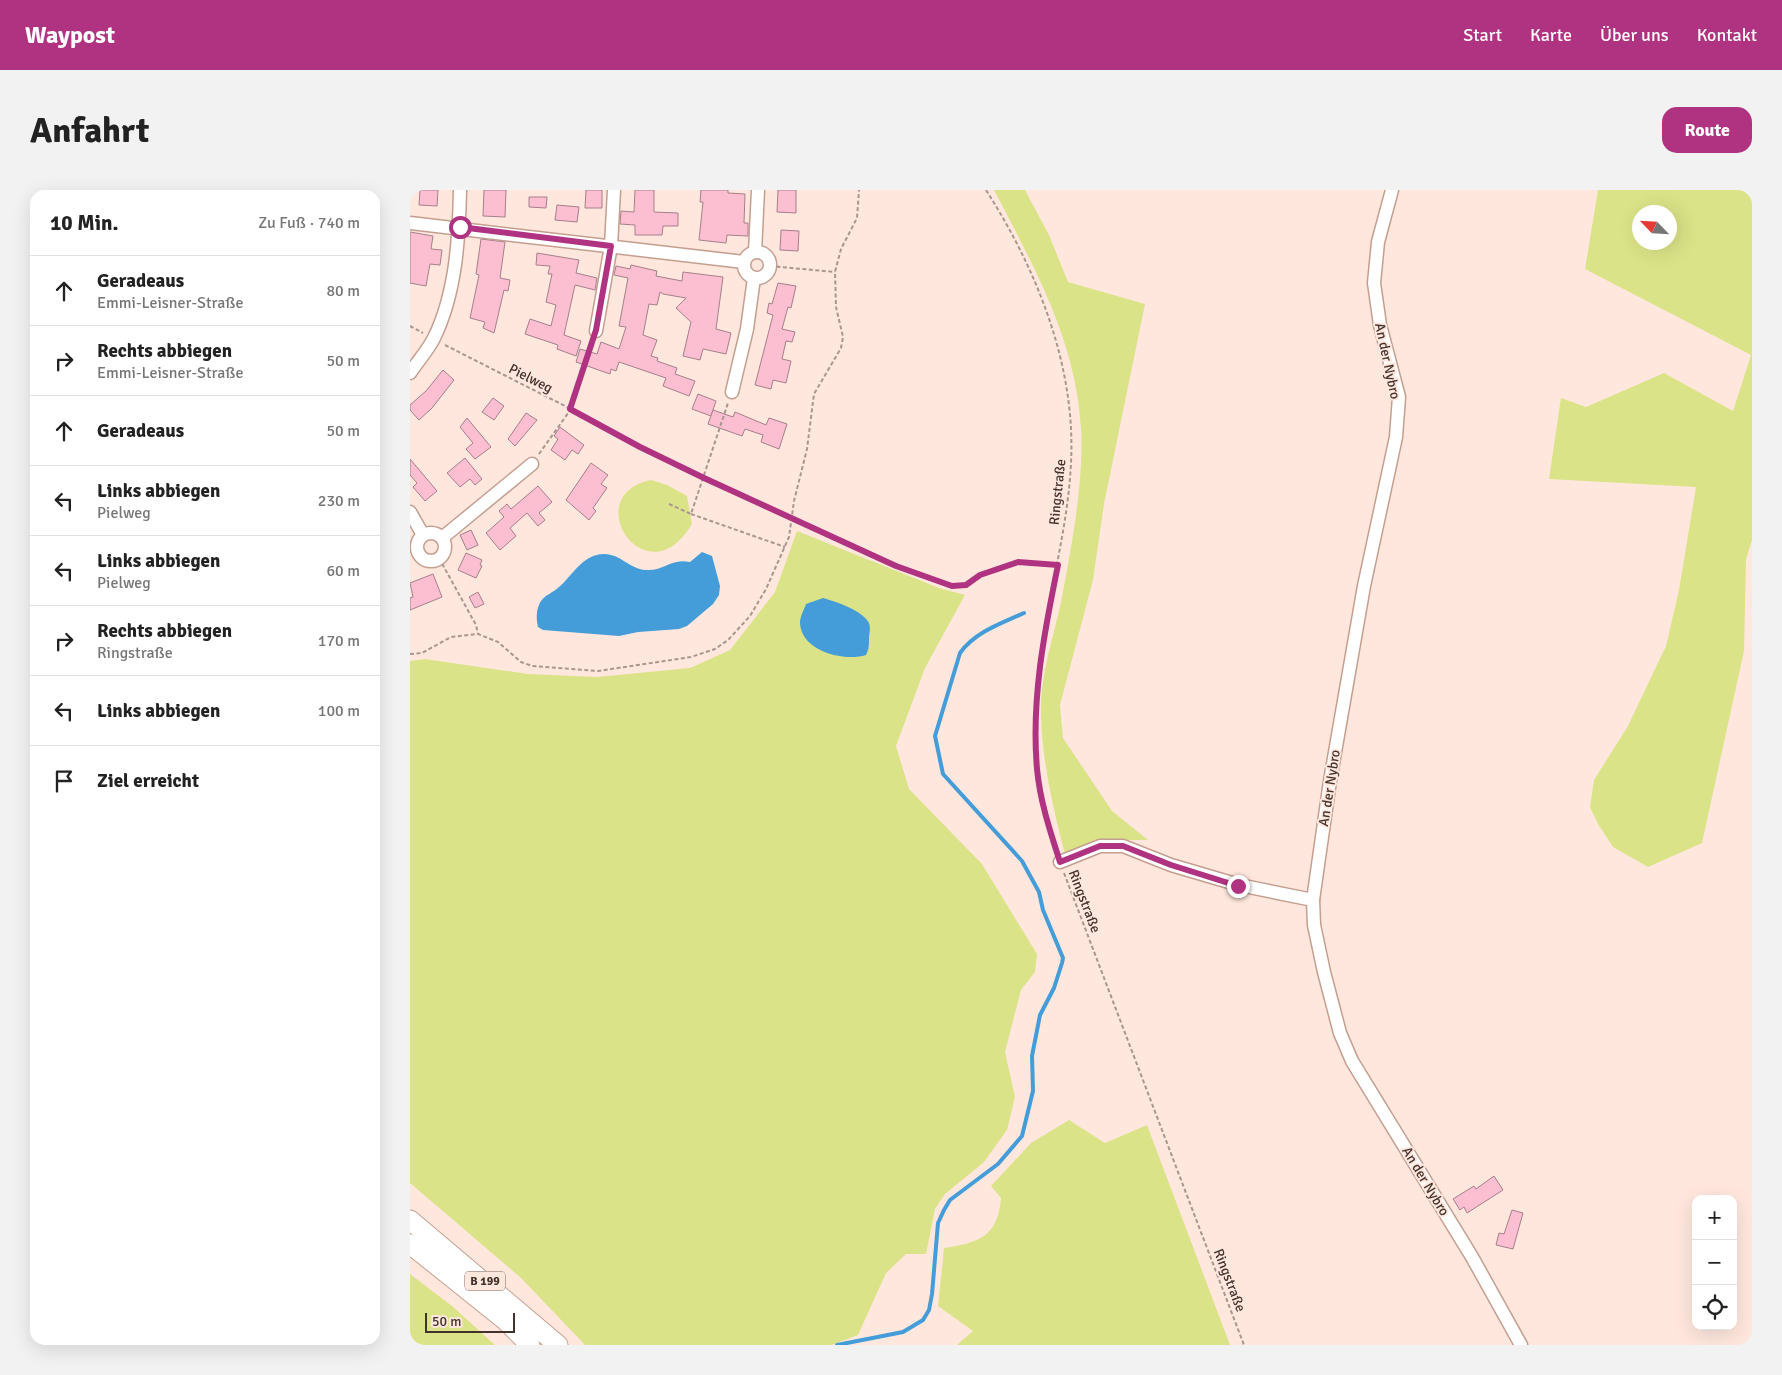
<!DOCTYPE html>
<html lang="de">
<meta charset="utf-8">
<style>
:root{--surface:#fff;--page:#f2f2f2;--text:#222;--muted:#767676;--line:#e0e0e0;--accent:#b03382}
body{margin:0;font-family:Signika,sans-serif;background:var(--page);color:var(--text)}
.controls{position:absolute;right:15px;bottom:15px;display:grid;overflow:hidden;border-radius:10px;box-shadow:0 5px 20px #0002}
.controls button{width:45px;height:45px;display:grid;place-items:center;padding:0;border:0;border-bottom:1px solid var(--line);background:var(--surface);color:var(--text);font:25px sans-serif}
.compass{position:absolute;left:1222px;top:15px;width:45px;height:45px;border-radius:50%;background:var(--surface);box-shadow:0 5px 20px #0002;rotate:295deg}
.scale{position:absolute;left:15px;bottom:12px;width:90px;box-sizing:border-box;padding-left:5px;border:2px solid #41322c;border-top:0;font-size:14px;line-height:18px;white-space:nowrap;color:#41322c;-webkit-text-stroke:4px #ffe7dd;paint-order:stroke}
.stop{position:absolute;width:15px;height:15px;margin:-11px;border:4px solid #b03382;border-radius:50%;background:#fff}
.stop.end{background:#b03382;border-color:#fff;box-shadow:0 1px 5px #0008}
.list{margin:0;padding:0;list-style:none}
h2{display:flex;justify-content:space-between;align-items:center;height:65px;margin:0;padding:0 20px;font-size:21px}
h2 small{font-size:16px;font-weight:400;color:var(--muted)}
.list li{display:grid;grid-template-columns:32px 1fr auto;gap:15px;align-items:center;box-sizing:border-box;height:70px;padding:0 20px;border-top:1px solid var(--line)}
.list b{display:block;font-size:19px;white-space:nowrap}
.list p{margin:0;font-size:16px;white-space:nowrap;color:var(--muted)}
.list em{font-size:16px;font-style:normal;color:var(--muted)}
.icon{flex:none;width:28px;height:28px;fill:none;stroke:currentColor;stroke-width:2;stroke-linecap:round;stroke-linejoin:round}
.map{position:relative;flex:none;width:1342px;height:1155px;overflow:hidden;border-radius:15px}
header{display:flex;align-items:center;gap:30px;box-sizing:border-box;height:70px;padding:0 25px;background:var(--accent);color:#fff}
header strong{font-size:24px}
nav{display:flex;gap:28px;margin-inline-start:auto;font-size:18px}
.intro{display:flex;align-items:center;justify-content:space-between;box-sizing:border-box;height:120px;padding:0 30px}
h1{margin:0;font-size:35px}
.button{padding:12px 22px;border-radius:15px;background:var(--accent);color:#fff;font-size:18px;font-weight:700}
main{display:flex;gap:30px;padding:0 30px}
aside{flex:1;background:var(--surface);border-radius:15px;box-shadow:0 5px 20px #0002}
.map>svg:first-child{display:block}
.green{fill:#dbe388;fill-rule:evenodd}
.water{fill:#449dd9}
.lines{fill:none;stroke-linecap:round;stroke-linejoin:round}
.stream{stroke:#449dd9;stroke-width:4}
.building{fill:#fcbfd2;stroke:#a57f8b}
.minor-casing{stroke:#c49f90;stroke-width:15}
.primary-casing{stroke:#c49f90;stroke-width:21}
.path{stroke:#aa968e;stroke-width:2;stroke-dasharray:4 2.5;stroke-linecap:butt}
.minor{stroke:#fff;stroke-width:12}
.primary{stroke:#fff;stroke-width:19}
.route{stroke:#b03382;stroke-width:6}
.labels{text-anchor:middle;stroke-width:4;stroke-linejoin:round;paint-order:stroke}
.shield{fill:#ffe7dd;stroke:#7a6861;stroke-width:1}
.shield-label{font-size:12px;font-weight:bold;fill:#41322c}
.street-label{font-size:14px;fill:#41322c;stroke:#ffe7dd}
</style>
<header>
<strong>Waypost</strong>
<nav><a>Start</a><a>Karte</a><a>Über uns</a><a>Kontakt</a></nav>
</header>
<div class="intro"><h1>Anfahrt</h1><a class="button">Route</a></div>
<main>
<aside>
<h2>10 Min.<small>Zu Fuß · 740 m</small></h2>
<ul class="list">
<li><svg class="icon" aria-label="ahead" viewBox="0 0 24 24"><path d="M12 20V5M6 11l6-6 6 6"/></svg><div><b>Geradeaus</b><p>Emmi-Leisner-Straße</p></div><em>80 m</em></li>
<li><svg class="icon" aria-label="right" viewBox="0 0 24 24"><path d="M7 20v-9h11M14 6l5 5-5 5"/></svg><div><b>Rechts abbiegen</b><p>Emmi-Leisner-Straße</p></div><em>50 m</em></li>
<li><svg class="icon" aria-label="ahead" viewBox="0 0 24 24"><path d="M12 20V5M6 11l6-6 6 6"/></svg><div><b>Geradeaus</b></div><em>50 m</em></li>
<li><svg class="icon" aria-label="left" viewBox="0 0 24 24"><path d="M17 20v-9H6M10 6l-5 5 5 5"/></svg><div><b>Links abbiegen</b><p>Pielweg</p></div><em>230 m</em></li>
<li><svg class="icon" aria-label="left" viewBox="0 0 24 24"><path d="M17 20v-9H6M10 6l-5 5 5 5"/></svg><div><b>Links abbiegen</b><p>Pielweg</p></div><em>60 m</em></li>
<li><svg class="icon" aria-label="right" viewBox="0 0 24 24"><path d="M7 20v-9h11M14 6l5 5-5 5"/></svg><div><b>Rechts abbiegen</b><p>Ringstraße</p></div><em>170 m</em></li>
<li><svg class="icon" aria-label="left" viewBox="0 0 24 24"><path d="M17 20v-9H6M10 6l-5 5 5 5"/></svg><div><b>Links abbiegen</b></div><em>100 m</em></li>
<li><svg class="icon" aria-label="arrive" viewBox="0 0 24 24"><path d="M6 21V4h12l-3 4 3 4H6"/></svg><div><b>Ziel erreicht</b></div></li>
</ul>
</aside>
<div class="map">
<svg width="1342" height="1155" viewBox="0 0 1342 1155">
<rect width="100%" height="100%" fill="#ffe7dd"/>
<!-- green -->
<g class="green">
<path d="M 584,0 L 615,0 L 639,45 L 658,92 L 735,114 L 694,314 L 683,390 L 650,515 L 653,548 L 702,621 L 738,650 L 691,650 L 655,664 C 644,623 632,570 631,527 C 629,488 643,450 651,412 C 661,359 674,293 671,239 C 666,150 624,77 584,0 Z"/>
<path d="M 1188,0 L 1342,0 L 1342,350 L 1336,369 L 1334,461 L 1292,653 L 1238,677 L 1203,657 L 1188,634 L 1180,617 L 1184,590 L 1218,536 L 1256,456 L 1269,400 L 1286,297 L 1139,289 L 1151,208 L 1176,217 L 1254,183 L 1323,221 L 1341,165 L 1175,79 ZM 1230,22 L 1260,22 L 1260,52 L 1230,52 Z"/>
<path d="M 241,290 L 257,295 L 277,306 L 282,334 C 236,411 167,305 241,290 Z"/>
<polygon points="387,341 529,398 555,405 515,478 486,556 499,599 572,674 627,764 625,782 611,800 595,862 605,907 597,940 574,972 535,1004 525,1019 516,1064 496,1064 476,1083 448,1145 421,1155 175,1155 111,1088 0,993 0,471 15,469 118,484 187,487 280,478 320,460 365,402"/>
<path d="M 659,930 L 695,953 L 737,935 L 820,1155 L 547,1155 L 563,1141 L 528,1116 L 534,1058 C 569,1053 588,1046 591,1008 L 581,996 L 621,953 Z"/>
<polygon points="0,1084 42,1116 85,1155 0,1155"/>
</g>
<!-- water -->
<g class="water">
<path d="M 292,362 L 302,366 L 310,396 L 309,405 L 303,414 L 277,436 L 269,439 L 228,442 L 209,446 L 133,440 L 128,437 C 126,428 126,419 131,411 C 135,405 144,402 149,397 C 163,385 173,364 194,364 C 211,364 219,379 236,380 C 255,381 260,368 280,372 Z"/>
<path d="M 413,408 C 427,412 452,420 459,433 C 461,438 459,444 459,449 C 459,455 459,459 456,465 C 434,472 391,461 390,433 C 390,426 394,420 396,414 Z"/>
</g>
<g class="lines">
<!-- stream -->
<path class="stream" d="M 427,1155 L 493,1142 L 513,1130 L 519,1120 L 522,1104 L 528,1033 L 534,1020 L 540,1010 L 588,974 L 612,946 L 623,901 L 622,866 L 630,825 L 644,798 L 652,773 L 653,768 L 633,720 L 629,702 L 612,671 L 533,584 L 525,546 L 550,463 C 565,442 592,433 614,423"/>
</g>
<!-- building -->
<g class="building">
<polygon points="10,0 28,0 27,16 9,15"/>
<polygon points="74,0 96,0 95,27 73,26"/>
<polygon points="176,0 192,0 192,18 175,18"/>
<polygon points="225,0 244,0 244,22 268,23 268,36 253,36 252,45 225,45 225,35 210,34 211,21 224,22"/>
<polygon points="291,0 318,0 318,3 335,4 334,33 338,33 338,46 317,45 316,53 289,50 293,12 290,12"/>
<polygon points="368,0 386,0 386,23 367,22"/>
<polygon points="119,7 137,7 136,18 119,17"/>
<polygon points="147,15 169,17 167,32 145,30"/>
<polygon points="371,40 389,41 388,61 370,60"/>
<polygon points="0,42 23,46 21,59 32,60 30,75 20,74 16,96 0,93"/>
<polygon points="71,49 95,52 90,88 100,90 98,101 94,100 84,143 73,138 75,132 60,128 69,85 66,84"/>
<polygon points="127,63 169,70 166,83 187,88 185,100 165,95 154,145 171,151 166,166 147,159 148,155 115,144 120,129 141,136 146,115 136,112 142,84 138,84 140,76 126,75"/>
<polygon points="221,75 247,81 246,86 272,91 273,82 313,87 306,139 321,143 316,164 293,159 290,170 273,166 281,132 266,118 276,108 253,104 250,102 247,115 239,114 233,145 247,150 241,166 248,168 247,171 267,178 265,184 285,191 279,206 253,196 256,188 209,172 206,181 201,179 200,184 166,172 170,159 187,164 191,152 209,159 216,137 209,136 218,88 204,85 206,76 220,79"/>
<polygon points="368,93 386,96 381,118 378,117 372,139 385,142 382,152 376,151 372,169 381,171 376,193 363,190 361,199 345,195 363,125 357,123 359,113 362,114"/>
<polygon points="33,180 44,190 22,218 9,230 0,220 0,215 16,201"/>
<polygon points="288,204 306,211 301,226 282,219"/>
<polygon points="83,208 94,216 84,230 72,222"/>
<polygon points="303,220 323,227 325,222 356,235 359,228 377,234 369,259 351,252 353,245 335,239 332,246 298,234"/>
<polygon points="116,223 127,230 105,256 98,249"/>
<polygon points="57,228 81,257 65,269 56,259 63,253 50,237"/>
<polygon points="150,237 174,255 168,264 162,260 155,270 141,260 148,249 144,246"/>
<polygon points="55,268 72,289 65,295 60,289 50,297 37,283"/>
<polygon points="0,269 27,301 15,311 3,297 7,293 0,285"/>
<polygon points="181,273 198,285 191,294 197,298 183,318 186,321 179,330 156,310"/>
<polygon points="128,296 142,312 129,323 135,330 128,336 117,323 100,338 106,346 90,360 76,343 94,327 89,321 97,314 101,319"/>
<polygon points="61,340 68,355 57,360 50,345"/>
<polygon points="56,363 72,370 70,375 72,376 66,388 48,380"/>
<polygon points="23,384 32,407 0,420 0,408 3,407 0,393"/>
<polygon points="68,402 74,414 65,418 59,407"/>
<polygon points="1084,986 1093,1000 1057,1023 1054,1017 1050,1020 1043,1009 1064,996 1066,999"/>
<polygon points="1102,1020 1113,1023 1103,1059 1086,1055 1089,1043 1094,1044"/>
</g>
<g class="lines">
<defs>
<g id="minor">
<polyline points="982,0 968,52 964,93 970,135 989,207 986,247 954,396 920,591 903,710 904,735 914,782 930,843 942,871 1062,1067 1111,1155"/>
<polyline points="0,33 334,72"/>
<circle cx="347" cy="75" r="13"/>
<polyline points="345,62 348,0"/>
<polyline points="186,141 201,56 204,0"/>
<path d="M 0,183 C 8,171 18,160 24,148 C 46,103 49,49 50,0"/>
<polyline points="322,202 337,139 344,88"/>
<polyline points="0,322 13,345"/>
<circle cx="21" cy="357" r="14"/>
<polyline points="32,348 122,274"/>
<polyline points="650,672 690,656 713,656 761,675 829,695 903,710"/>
</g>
<g id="primary">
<polyline points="0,1030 148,1155"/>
<polyline points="0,1054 95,1130 120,1155"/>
</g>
</defs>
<!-- minor casing -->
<use href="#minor" class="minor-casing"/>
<!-- primary casing -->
<use href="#primary" class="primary-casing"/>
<!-- path -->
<g class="path">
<path d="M 576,0 C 627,80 666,176 661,273 C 657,358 626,441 625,526 C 624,572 632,616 646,660"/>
<polyline points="360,76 425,82"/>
<polyline points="0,136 13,143"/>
<path d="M 35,155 L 161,219 L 230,257 L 486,376 C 502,382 541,401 556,395 C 562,393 567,387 572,384 C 600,371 618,373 647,375"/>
<polyline points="129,264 161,219 182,152"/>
<polyline points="259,314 281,324 318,213"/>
<polyline points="281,324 375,357"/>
<polyline points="29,368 66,435 68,444"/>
<polyline points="0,464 12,463 41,447 68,444 88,452 111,472 122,476 188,481 281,467 305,459 318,450 340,426 356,399 379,347 384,311 397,259 404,204 431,158 433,147 426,117 425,82 431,59 447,28 449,0"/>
<polyline points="654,683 834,1155"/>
</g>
<!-- minor -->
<use href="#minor" class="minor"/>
<!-- primary -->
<use href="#primary" class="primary"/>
</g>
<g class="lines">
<!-- route -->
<path class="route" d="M 50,37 L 201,56 L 186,140 L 160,219 L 230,257 L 294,288 L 486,376 L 542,396 L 556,395 L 570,385 L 608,372 L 648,375 C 634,443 621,510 627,579 C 630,611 640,641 650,672 L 690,656 L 713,656 L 761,675 L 828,696"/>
</g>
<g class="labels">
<!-- shield labels -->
<rect class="shield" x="55" y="1081.5" width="40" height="19" rx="4"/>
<g class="shield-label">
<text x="75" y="1095">B 199</text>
</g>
<!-- street labels -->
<g class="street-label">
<text transform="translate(978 171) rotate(78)" y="5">An der Nybro</text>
<text transform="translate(121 188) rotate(27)" y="5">Pielweg</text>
<text transform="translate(647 302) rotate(-84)" y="5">Ringstraße</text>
<text transform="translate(919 598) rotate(-81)" y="5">An der Nybro</text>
<text transform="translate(675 711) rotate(69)" y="5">Ringstraße</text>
<text transform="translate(1016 991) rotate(59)" y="5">An der Nybro</text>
<text transform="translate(820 1090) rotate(69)" y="5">Ringstraße</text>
</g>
</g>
</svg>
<div class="controls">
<button>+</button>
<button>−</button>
<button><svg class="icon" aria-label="locate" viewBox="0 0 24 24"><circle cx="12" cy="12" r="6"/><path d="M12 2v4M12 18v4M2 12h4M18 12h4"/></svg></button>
</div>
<svg class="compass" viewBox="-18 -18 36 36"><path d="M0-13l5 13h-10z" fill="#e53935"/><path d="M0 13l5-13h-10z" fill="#767676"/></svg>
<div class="scale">50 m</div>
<div class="stop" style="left:50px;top:37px"></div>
<div class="stop end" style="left:828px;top:696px"></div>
</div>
</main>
